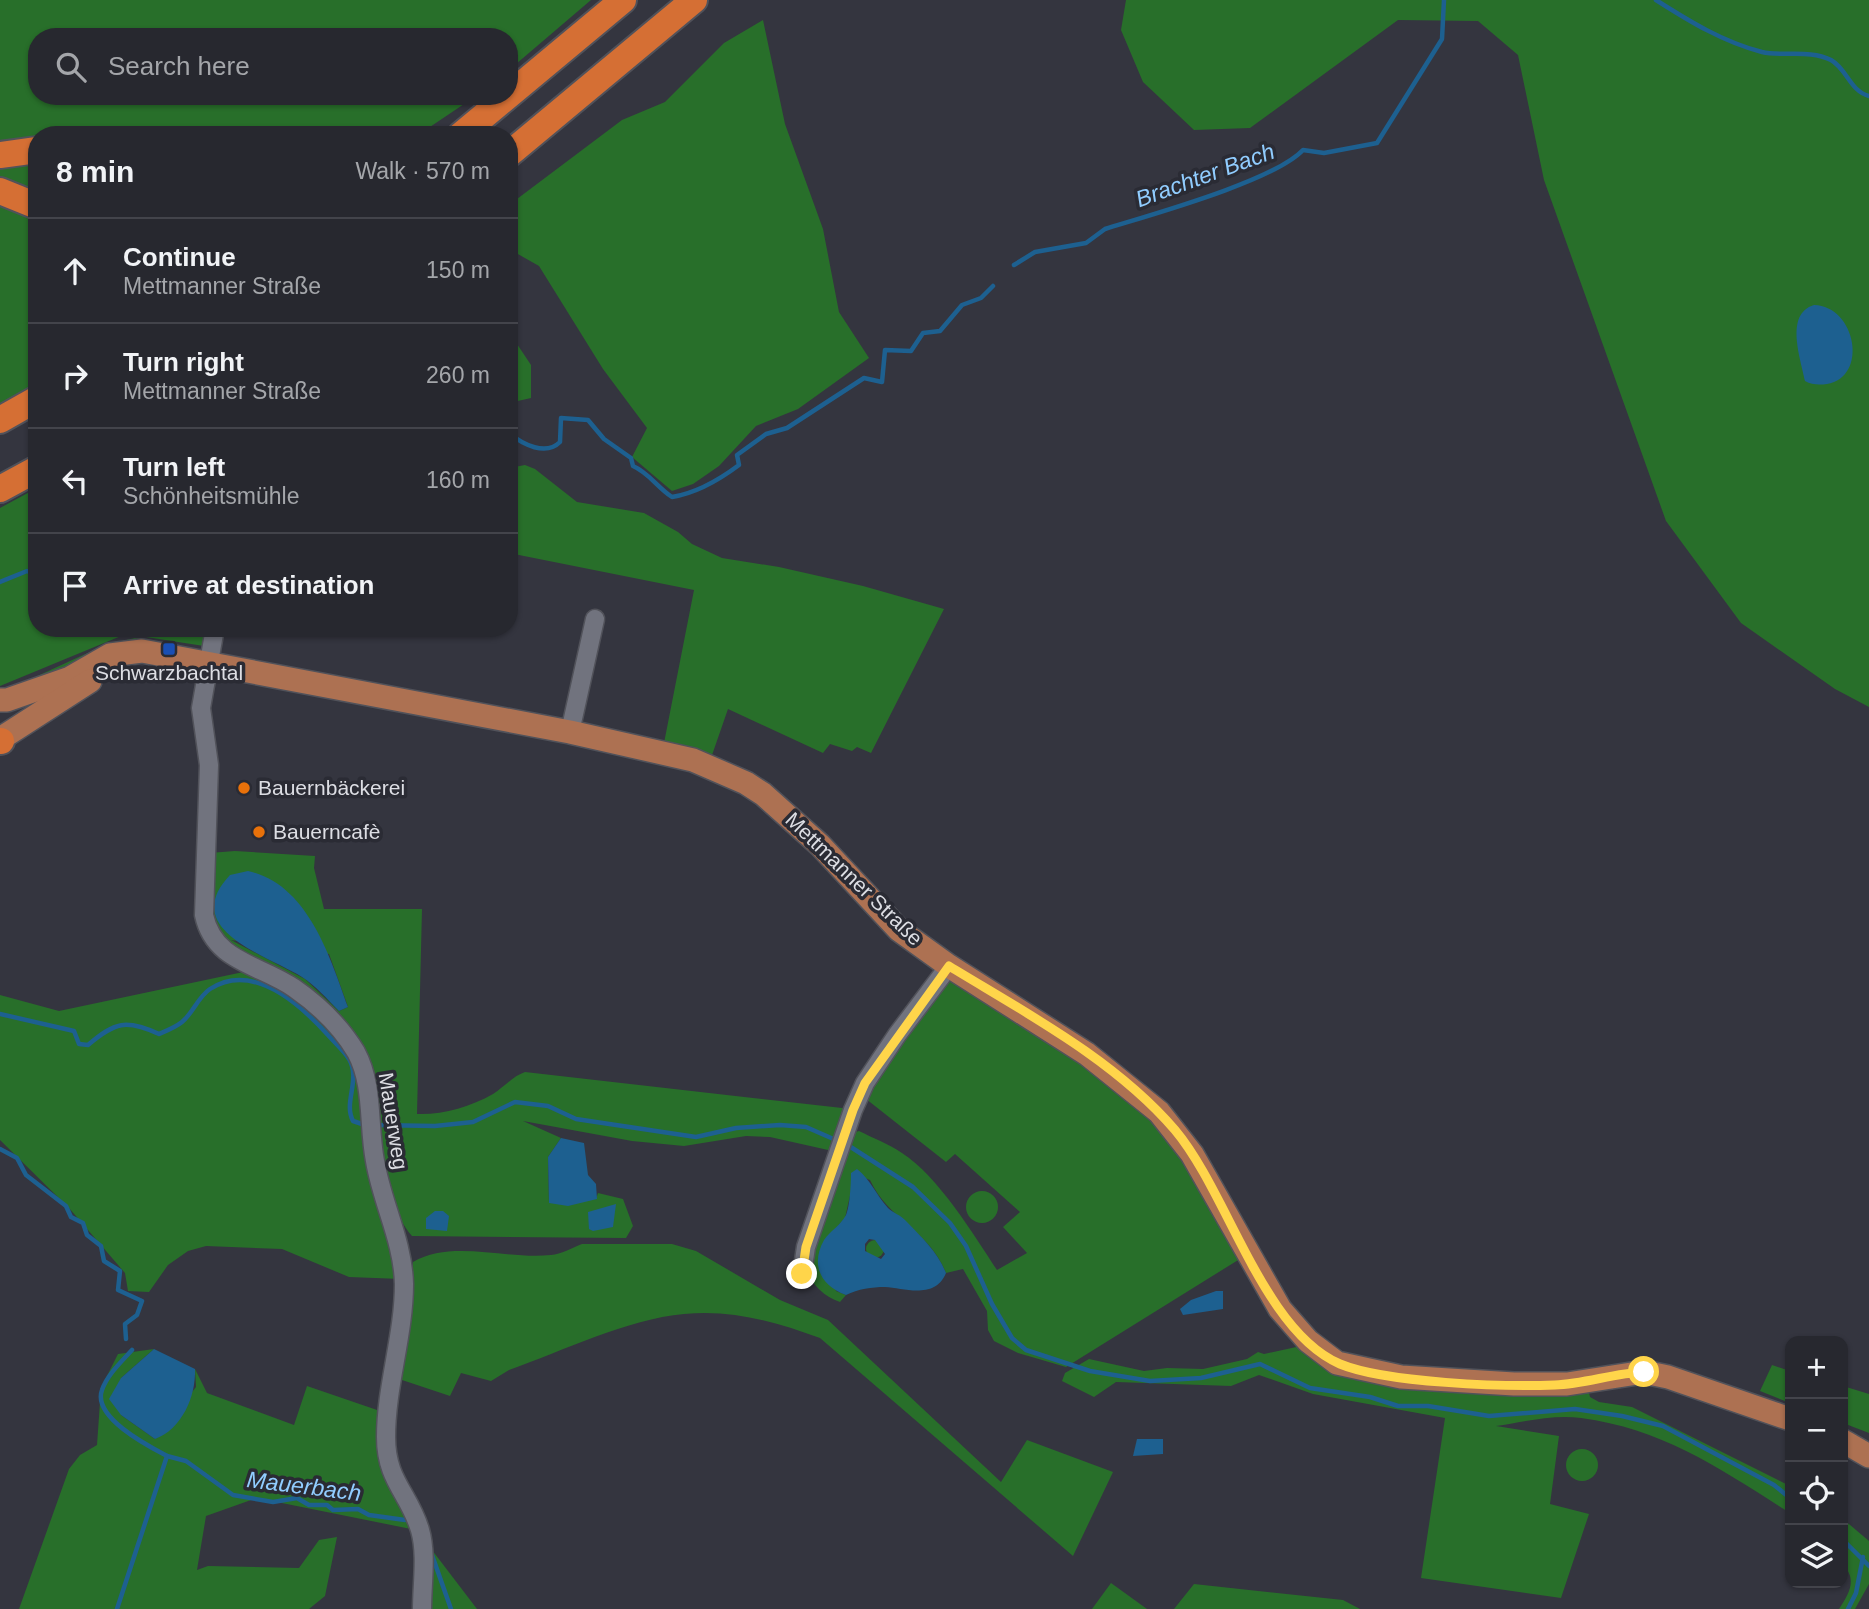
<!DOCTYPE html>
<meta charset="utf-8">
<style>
:root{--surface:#27282f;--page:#2f3037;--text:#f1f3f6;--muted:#a4a6aa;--line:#43444b}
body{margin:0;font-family:Helvetica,sans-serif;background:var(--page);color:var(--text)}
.controls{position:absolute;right:21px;bottom:21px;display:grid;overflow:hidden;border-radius:14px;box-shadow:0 2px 5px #0004}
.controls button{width:63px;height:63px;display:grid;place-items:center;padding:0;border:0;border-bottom:2px solid var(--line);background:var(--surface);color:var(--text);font:35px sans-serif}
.stop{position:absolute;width:21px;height:21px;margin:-16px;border:5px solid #ffd54a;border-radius:50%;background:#fff}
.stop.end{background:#ffd54a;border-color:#fff;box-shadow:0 2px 7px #0008}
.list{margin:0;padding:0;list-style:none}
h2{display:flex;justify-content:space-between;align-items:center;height:91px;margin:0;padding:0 28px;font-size:30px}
h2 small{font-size:23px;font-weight:400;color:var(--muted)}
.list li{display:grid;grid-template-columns:46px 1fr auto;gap:21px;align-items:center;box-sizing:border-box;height:105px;padding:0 28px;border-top:2px solid var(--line)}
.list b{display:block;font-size:26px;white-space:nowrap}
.list p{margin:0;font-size:23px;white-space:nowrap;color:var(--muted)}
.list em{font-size:23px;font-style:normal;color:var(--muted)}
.icon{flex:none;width:38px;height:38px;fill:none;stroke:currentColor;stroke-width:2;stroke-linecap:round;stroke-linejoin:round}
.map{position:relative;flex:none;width:1869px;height:1609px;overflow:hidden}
.search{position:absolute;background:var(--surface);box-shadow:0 2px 5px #0004;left:28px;top:28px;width:490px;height:77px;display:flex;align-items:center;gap:18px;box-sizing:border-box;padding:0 24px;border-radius:28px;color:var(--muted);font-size:26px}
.panel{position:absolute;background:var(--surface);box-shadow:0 2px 5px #0004;left:28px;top:126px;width:490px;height:511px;border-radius:28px}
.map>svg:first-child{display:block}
.green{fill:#286f2a;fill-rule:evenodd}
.water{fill:#1d6090;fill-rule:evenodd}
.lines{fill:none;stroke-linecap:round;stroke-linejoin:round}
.stream{stroke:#1d6090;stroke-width:4.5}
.minor-casing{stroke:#51525a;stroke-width:21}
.major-casing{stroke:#51525a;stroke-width:26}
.highway-casing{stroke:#51525a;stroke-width:30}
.minor{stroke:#71737e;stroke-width:18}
.major{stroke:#ad7152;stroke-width:23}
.highway{stroke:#d56f34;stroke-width:26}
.route{stroke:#ffd54a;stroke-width:9}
.transit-dot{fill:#1a4fb4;stroke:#2a2b34;stroke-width:2.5}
.food-dot{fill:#e8710a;stroke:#2a2b34;stroke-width:2.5}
.labels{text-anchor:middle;stroke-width:7;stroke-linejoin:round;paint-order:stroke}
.poi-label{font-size:21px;fill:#dddee4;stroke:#2a2b34;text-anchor:start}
.street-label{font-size:21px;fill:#dddee4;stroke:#2a2b34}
.water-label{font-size:23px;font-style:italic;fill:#91cdff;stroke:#2a2b34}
</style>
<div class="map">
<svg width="1869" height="1609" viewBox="0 0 1869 1609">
<rect width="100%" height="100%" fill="#34353f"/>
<!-- green -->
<g class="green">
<polygon points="0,0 591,0 509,70 509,37 37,37 37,96 476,96 418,135 37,135 37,139 0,143"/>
<polygon points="1126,0 1869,0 1869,707 1835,689 1741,623 1666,521 1544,180 1518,55 1478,21 1398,20 1250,128 1194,130 1143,82 1121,30"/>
<polygon points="763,20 785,124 823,229 839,312 869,358 798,409 756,426 719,466 693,484 672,491 632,457 647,428 603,369 539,266 509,249 509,205 622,120 665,102 724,43"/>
<polygon points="37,157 37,197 0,184 0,162"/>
<polygon points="0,198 37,214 37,394 0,414"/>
<polygon points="509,332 531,365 531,398 509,403"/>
<polygon points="525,465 535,469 577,502 644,513 678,532 692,544 722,558 779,567 863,586 944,609 871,753 857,747 852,751 830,744 823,753 728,709 711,758 664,743 694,590 509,553 509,468"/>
<polygon points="37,488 37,628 209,628 204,646 133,635 121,636 0,686 0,508"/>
<polygon points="135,638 169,645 9,689 105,645"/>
<path d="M 235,851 L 315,856 L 314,868 L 324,909 L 422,909 L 417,1114 C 442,1115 470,1107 493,1094 C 504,1087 513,1076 525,1072 L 851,1109 L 837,1152 L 770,1137 L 746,1136 L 684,1146 L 632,1141 L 523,1121 L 561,1138 L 548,1157 L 549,1203 L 596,1199 L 598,1193 L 623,1199 L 633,1226 L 626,1238 L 412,1236 C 378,1196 365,1094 353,1041 L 232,952 L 211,927 L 209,853 ZM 231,940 L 329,954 L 348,1007 L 339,1011 L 305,979 Z"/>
<polygon points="248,971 289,990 318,1014 355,1064 401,1279 349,1277 282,1249 206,1246 188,1251 168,1265 149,1292 128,1291 125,1273 69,1208 0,1140 0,995 59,1011"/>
<path d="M 945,976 L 1025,1016 L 1166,1126 L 1243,1257 L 1066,1367 L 1018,1353 L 994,1341 L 988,1330 L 987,1311 L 963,1269 L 946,1273 C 929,1230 889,1221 870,1180 L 851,1173 L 852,1187 L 845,1218 L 825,1240 L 836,1291 L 846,1295 L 840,1302 C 824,1297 811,1284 806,1268 L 849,1134 L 859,1131 C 873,1138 889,1144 902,1153 C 938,1176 974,1235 997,1270 L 1027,1253 L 1003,1227 L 1020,1212 L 955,1154 L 946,1162 L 861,1095 Z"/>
<circle cx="982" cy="1207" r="16"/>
<circle cx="875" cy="1249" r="9"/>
<path d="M 582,1244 L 672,1244 L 696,1251 L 780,1300 L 828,1320 L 1001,1482 L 1027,1440 L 1113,1472 L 1073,1556 L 820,1338 C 776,1322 732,1309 684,1314 C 627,1319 563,1351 509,1370 L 491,1381 L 461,1373 L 450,1396 L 399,1379 L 413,1262 C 452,1239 506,1260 551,1255 C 561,1254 572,1248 582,1244 Z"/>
<path d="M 1301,1346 L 1327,1363 L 1587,1385 L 1590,1397 L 1599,1402 L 1632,1407 L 1790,1486 L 1790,1513 C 1722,1470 1664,1429 1581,1418 C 1554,1414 1523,1422 1496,1426 L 1559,1436 L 1550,1504 L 1589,1514 L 1561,1598 L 1421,1578 L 1445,1418 L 1313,1394 L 1259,1375 L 1231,1386 L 1116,1382 L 1094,1397 L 1062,1381 L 1065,1373 L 1089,1359 L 1144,1371 L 1167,1368 L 1203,1369 L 1247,1359 L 1258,1352 L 1264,1354 Z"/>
<polygon points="154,1349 121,1378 121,1415 155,1439 196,1387 195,1369 207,1393 294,1425 307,1386 380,1411 416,1530 257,1498 206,1516 197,1570 208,1566 299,1568 319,1540 337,1537 325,1596 309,1609 19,1609 69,1469 80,1455 97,1445 101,1388 118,1354"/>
<polygon points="1772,1365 1790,1371 1790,1403 1760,1391"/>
<polygon points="1843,1386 1869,1394 1869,1433 1843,1423"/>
<circle cx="1582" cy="1465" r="16"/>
<path d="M 1843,1519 L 1869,1541 L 1869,1584 L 1855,1609 L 1839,1609 C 1850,1592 1857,1580 1843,1564 Z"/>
<polygon points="426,1549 432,1550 477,1609 425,1609"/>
<polygon points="1111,1583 1147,1609 1092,1609"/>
<polygon points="1194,1584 1343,1600 1360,1609 1174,1609"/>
</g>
<!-- water -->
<g class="water">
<path d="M 1814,305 C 1856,306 1869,377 1827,384 C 1819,385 1812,385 1805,381 C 1801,359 1784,314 1814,305 Z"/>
<path d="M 248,871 C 308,884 330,957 348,1007 L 339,1011 C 327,999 316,986 302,977 C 267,955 178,930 230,875 Z"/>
<polygon points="561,1138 584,1143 588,1175 596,1184 597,1199 568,1206 549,1203 548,1157"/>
<path d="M 857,1169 C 871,1180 876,1195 888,1208 C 893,1213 901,1215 906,1221 C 922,1238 937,1251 946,1273 C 935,1300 904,1288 885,1287 C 872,1287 858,1289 846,1295 C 821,1286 810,1265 824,1240 C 830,1231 841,1225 846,1215 C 850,1206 851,1183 851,1173 ZM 869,1239 L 875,1240 L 885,1254 L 881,1259 L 865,1251 L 865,1244 Z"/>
<polygon points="616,1204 613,1227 593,1231 589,1229 588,1212"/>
<polygon points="435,1211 443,1211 449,1216 447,1231 426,1229 426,1218"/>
<polygon points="1216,1291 1223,1291 1223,1309 1183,1315 1180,1309 1191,1300"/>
<path d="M 154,1349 L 195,1369 C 196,1396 182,1429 155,1439 L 121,1415 L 109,1399 L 121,1378 Z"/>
<polygon points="1137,1439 1163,1439 1163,1454 1133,1456"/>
</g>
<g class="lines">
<!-- stream -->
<g class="stream">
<path d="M 1656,0 C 1689,21 1723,42 1762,52 C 1784,57 1809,49 1831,60 C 1847,69 1850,91 1869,96"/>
<path d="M 1014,265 L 1035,252 L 1086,243 L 1105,229 C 1150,215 1274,181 1303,150 L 1324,153 L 1377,143 L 1442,39 L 1444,0"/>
<path d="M 509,433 C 523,445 546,456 560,442 L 561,418 L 588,420 L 604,439 L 631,458 L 633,466 C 649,473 657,487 672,497 C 697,493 719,480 739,465 L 737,455 L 766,434 L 787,428 L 864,378 L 882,382 L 885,350 L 911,351 L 923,333 L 940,331 L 962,305 L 981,298 L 993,286"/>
<polyline points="0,582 27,571 37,575"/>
<path d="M 0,1014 L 74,1031 L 79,1044 L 88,1045 C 115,1022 126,1019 159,1034 C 166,1031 176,1027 182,1022 C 193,1013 198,997 210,989 C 253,961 300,1004 328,1035 C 335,1043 344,1051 349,1059 C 361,1080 343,1102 353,1121 L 365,1125"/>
<polyline points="374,1125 435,1126 473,1122 515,1102 548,1106 576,1119 696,1137 736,1128 780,1125 806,1127 838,1141"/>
<polyline points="846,1144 913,1187 950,1223 966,1246 992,1304 1012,1338 1026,1350 1090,1371 1150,1381 1201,1378 1260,1364 1310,1388 1370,1397 1398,1406 1428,1406 1489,1416 1575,1409 1622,1416 1663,1426 1774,1485 1790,1498"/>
<polyline points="0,1149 17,1158 26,1175 66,1206 71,1217 83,1223 87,1235 101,1246 104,1261 120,1271 118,1290 142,1301 137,1315 125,1324 126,1339"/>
<polyline points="167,1456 186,1461 233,1495 273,1502 297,1498 309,1505 327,1505 333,1510 358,1509 369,1515 405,1520"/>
<polyline points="1843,1540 1869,1566"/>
<polyline points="432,1555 451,1609"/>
<path d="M 117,1609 L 167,1456 C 148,1446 92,1417 102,1390 C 107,1375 122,1361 132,1350"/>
<polyline points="1848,1609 1856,1593 1863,1557"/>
</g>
<defs>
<g id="minor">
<path d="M 215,628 L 201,708 L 209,765 L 204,915 C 214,962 259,964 294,988 C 317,1004 341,1027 356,1052 C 374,1085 368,1126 375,1161 C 382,1203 403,1241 404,1284 C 404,1335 386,1386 386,1437 C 386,1481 409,1493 420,1530 C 427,1554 422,1584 422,1609"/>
<polyline points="570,732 595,619"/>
<polyline points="802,1274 806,1247 853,1110 865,1083 897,1035 949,966"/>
</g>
<g id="major">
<polyline points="0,700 7,700 70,678 110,655 142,651 570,732 693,760 746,783 763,794 820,845 899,930 949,966 1087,1054 1159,1112 1192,1154 1280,1309 1308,1341 1337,1363 1401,1377 1514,1384 1567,1384 1644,1372 1668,1377 1790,1419"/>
<polyline points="0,739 90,681"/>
<polyline points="1843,1441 1869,1456"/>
</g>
<g id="highway">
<polyline points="461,135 623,0"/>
<polyline points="509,154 694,0"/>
<polyline points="0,155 37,150"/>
<polyline points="0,191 37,206"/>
<polyline points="0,420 37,399"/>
<polyline points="0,489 37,469"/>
<polyline points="0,741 1,741"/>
</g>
</defs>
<!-- minor casing -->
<use href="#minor" class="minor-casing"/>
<!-- major casing -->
<use href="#major" class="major-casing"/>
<!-- highway casing -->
<use href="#highway" class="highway-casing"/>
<!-- minor -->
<use href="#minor" class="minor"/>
<!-- major -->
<use href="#major" class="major"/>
<!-- highway -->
<use href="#highway" class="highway"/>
</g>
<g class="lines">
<!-- route -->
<path class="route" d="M 802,1274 L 806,1247 L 853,1110 L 865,1083 L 949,966 C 1026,1013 1115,1060 1175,1130 C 1228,1193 1263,1331 1340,1364 C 1386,1383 1504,1387 1555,1385 C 1585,1384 1614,1373 1644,1372"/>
</g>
<!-- markers -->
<rect class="transit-dot" x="162" y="642" width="14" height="14" rx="3.5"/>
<g class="food-dot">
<circle cx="244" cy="788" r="7"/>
<circle cx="259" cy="832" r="7"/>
</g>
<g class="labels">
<!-- poi labels -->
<g class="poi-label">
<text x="169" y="680" text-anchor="middle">Schwarzbachtal</text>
<text x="258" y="795">Bauernbäckerei</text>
<text x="273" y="839">Bauerncafè</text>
</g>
<!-- street labels -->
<g class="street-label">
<text transform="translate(854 879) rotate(44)" y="7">Mettmanner Straße</text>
<text transform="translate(393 1121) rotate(81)" y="7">Mauerweg</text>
</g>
<!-- water labels -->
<g class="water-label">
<text transform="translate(1205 175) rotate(-20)" y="8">Brachter Bach</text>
<text transform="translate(304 1486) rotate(7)" y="8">Mauerbach</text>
</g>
</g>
</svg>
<div class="controls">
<button>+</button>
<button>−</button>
<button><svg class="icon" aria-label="locate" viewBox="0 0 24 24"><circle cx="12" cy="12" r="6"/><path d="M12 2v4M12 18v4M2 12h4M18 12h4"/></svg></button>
<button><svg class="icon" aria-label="layers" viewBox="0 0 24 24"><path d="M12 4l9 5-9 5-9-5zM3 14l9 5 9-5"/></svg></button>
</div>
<div class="stop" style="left:1644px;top:1372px"></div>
<div class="stop end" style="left:802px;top:1274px"></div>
<div class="search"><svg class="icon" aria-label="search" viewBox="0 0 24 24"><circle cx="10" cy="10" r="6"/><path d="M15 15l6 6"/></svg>Search here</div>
<section class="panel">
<h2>8 min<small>Walk · 570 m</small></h2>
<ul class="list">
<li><svg class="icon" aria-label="ahead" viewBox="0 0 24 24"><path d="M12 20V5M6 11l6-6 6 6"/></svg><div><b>Continue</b><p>Mettmanner Straße</p></div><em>150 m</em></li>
<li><svg class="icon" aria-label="right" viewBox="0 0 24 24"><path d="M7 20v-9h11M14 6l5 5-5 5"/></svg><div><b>Turn right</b><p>Mettmanner Straße</p></div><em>260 m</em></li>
<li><svg class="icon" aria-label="left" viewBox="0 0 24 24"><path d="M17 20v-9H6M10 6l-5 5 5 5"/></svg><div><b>Turn left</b><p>Schönheitsmühle</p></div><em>160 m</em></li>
<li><svg class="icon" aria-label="arrive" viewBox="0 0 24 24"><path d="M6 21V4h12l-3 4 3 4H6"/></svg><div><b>Arrive at destination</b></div></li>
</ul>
</section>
</div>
